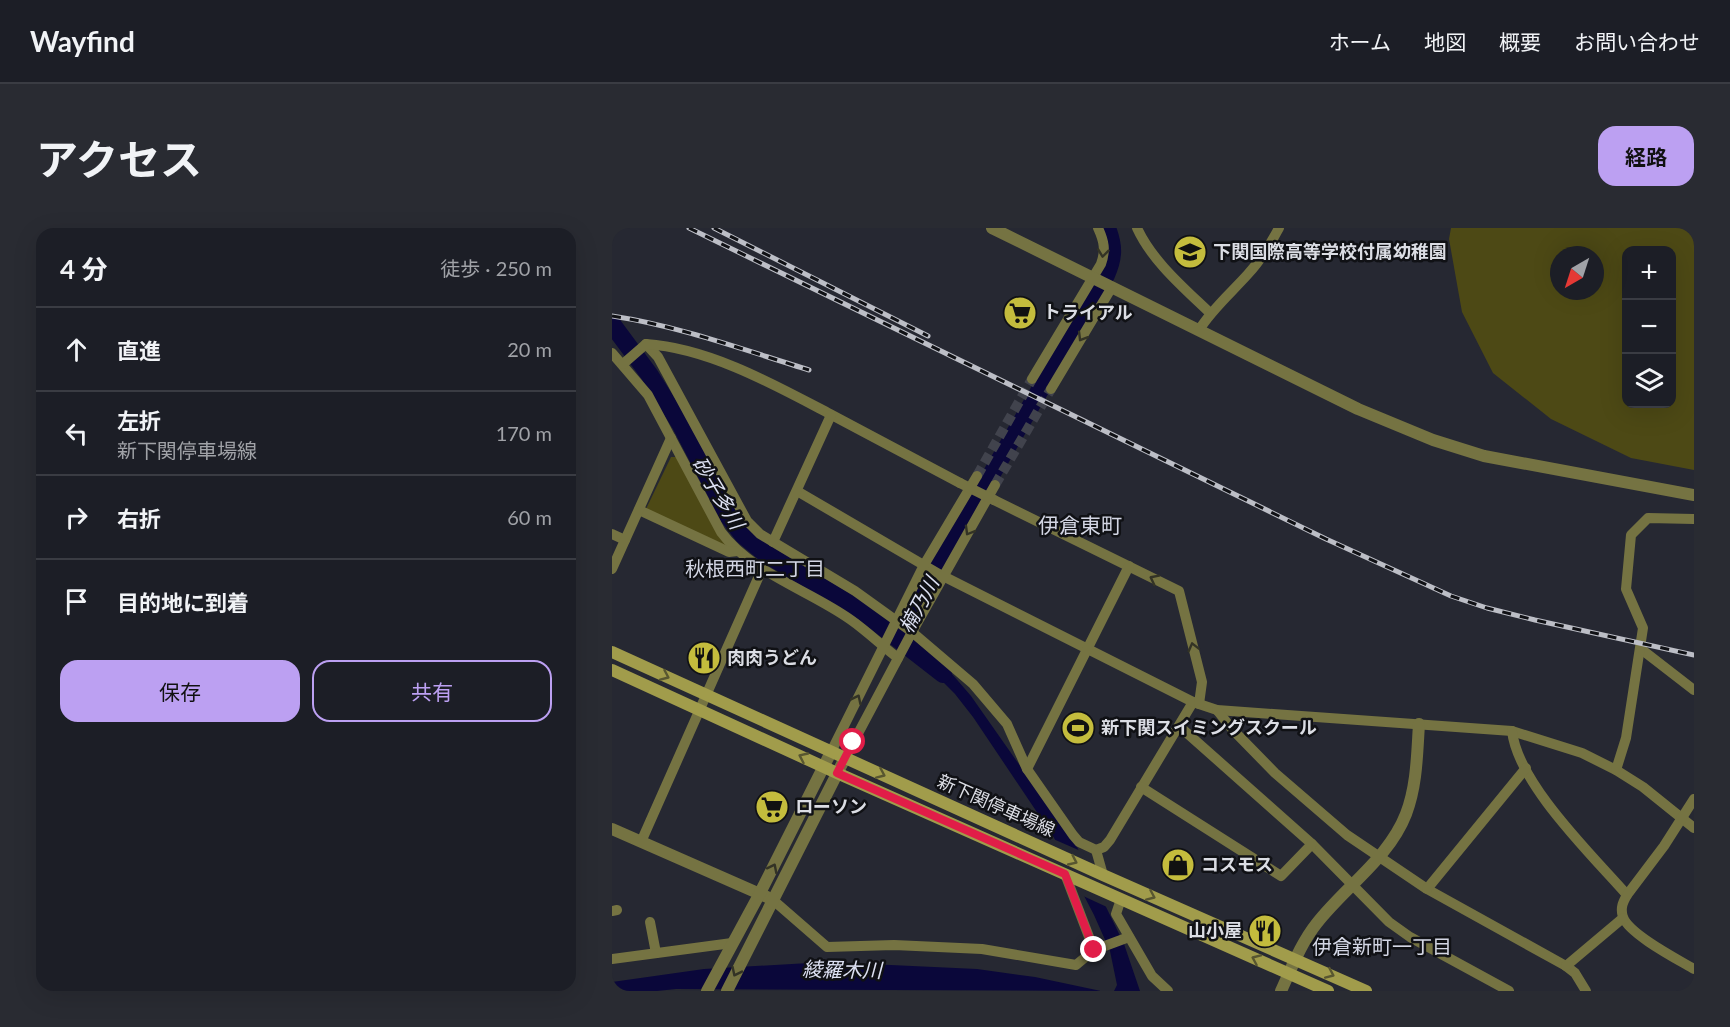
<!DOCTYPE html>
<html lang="ja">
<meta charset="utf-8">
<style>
:root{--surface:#1c1e26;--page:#292b32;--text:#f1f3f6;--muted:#a0a2a7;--line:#3a3c43;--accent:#bca0f2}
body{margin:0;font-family:Lato,"Noto Sans JP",sans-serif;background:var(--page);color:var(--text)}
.controls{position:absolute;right:18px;top:18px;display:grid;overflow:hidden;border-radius:12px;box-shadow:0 6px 24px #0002}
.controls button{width:54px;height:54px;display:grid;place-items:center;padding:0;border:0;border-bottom:2px solid var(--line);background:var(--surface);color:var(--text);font:30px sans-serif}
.compass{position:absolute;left:938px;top:18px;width:54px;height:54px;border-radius:50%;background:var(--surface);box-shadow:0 6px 24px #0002;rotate:219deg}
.stop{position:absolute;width:18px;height:18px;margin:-14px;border:4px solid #e11d48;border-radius:50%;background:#fff}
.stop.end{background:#e11d48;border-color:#fff;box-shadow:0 2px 6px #0008}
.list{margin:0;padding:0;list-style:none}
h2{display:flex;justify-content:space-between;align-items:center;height:78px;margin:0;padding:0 24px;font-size:26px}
h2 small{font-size:20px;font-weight:400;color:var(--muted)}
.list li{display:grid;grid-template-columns:39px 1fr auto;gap:18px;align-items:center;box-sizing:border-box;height:84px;padding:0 24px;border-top:2px solid var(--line)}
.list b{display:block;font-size:22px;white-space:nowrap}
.list p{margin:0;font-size:20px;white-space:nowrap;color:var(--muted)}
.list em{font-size:20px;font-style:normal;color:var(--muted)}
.actions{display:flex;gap:12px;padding:18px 24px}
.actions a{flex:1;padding:14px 0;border:2px solid var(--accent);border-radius:18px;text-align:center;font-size:21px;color:var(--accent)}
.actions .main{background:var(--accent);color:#111}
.icon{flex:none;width:33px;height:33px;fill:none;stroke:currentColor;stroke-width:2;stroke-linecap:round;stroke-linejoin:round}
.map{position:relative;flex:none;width:1082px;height:763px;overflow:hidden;border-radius:18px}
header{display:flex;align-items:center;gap:36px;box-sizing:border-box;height:84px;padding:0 30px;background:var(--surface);border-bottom:2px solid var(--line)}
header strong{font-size:28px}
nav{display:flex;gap:33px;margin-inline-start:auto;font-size:21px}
.intro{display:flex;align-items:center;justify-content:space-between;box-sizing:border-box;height:144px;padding:0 36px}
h1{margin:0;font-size:42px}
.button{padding:15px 27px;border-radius:18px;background:var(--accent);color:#111;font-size:21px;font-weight:700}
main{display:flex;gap:36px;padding:0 36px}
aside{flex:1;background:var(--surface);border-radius:18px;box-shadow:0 6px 24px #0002}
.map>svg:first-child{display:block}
.green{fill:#4d4915;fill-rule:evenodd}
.water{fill:#0a073a}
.pier{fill:#262832}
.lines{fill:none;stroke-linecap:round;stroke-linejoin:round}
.river{stroke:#0a073a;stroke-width:18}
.minor-tunnel{stroke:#41434d;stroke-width:10;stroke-dasharray:10 5;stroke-linecap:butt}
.minor{stroke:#757342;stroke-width:10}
.tertiary{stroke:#757342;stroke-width:12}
.secondary{stroke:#a19c4b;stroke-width:12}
.rail-casing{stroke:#bcbec6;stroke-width:5}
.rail{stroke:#101115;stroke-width:3;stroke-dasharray:9;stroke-linecap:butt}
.minor-bridge{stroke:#757342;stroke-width:10}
.oneway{stroke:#333325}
.oneway2{stroke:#585630}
.route{stroke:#e11d48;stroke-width:8}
.labels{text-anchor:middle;stroke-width:5;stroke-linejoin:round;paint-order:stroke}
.poi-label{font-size:18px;font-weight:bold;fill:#dbdde4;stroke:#101115;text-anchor:start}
.street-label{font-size:18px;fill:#dbdde4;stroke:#101115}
.water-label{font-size:20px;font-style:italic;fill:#dde1f3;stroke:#101115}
.neighbourhood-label{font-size:20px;fill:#d3d6e4;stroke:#101115}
.quarter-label{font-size:21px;fill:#d3d6e4;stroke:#101115}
</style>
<header>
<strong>Wayfind</strong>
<nav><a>ホーム</a><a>地図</a><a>概要</a><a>お問い合わせ</a></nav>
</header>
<div class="intro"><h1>アクセス</h1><a class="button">経路</a></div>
<main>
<aside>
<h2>4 分<small>徒歩 · 250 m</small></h2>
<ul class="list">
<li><svg class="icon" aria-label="ahead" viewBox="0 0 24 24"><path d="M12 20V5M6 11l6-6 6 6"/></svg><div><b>直進</b></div><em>20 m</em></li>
<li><svg class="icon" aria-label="left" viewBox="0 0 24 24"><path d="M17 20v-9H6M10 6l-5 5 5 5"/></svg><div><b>左折</b><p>新下関停車場線</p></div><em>170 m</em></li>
<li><svg class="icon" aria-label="right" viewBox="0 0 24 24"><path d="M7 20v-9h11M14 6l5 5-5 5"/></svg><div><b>右折</b></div><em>60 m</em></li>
<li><svg class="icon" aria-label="arrive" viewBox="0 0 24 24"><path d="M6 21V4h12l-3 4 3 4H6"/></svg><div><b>目的地に到着</b></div></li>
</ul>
<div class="actions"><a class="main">保存</a><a>共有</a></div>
</aside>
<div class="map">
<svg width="1082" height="763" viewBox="0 0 1082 763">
<rect width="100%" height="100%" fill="#262832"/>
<!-- green -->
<g class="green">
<path d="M 839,0 L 1082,0 L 1082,242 L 1019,230 L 939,191 L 881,145 L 850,84 L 837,11 ZM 1014,22 L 1060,22 L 1060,176 L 1014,176 ZM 947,27 L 983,27 L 983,63 L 947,63 Z"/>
<polygon points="59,229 66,229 114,317 111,320 34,281"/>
</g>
<!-- water -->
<g class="water">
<polygon points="318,425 334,439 359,468 465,619 512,716 528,763 502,763 505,757 498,723 482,687 441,608 361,489 343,466 310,433"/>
<polygon points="214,734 365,741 423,749 489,763 64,761 45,763 0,763 0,754 92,741"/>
</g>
<!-- pier -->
<polygon class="pier" points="439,610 471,624 497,680 469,667"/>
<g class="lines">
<!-- river -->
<g class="river">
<polyline points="0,96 37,146 69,197 117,289 131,307 154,326 250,383 331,446"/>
<path d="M 286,409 L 494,47 C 502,29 502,18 495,0"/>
</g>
<!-- minor-tunnel -->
<g class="minor-tunnel">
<polyline points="365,248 420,151"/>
<polyline points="383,257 439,161"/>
</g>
<!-- minor -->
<g class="minor">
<path d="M 525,0 C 540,33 572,60 598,85"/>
<path d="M 587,102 C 600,81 619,65 636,46 C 649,32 658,17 667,0"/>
<polyline points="34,116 46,129 135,293 148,306 243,363 300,404 361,456 395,496 415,541 461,607 467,614 484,622 492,619 498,612 581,474"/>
<path d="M 0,125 L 36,167 L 109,304 C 139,345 199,363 239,392 C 256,404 270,418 286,430"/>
<path d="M 11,136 L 34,116 C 97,120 163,157 218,186 C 261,209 305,232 348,255"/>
<path d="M 420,151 L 489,36 C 494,22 492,13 486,0"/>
<polyline points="439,161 500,59"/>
<polyline points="185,263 327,346 581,474 605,482 900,503 970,525 1004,542 1031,559 1082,600"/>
<polyline points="382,272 567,363 590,454 587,476"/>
<polyline points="27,282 117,324 126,323"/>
<polyline points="0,306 13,312"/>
<polyline points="161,314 219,187"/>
<polyline points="0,341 59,210"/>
<polyline points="1029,421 1082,462"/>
<polyline points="605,482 620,501 663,545 735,607 815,661 954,738 963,745 974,763"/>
<polyline points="567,498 700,616 777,694 798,709 897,763"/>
<path d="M 900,503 C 906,556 980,627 1015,667"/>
<polyline points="219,524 312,337 365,248"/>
<polyline points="233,530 300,404 383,257"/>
<polyline points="415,541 517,338"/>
<polyline points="1004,542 1014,510 1031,400 1014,361 1019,307 1036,290 1082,291"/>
<polyline points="529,559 669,648 700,616"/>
<path d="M 1082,571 L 1052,618 L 1015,667 C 1011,674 1008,680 1011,689 C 1017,706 1065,731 1082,741"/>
<polyline points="29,614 151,339"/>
<polyline points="484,622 491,647"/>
<polyline points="453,646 482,722"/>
<polyline points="815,661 914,540"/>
<polyline points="509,671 504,686 540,748 556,763"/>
<polyline points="161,672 215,719 282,717 370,721 464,737 482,722 517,709"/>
<polyline points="0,683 5,682"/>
<polyline points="38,694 44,725"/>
<polyline points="0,731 120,715"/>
<polyline points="954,738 1011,690"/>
</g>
<!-- tertiary -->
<g class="tertiary">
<polyline points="380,0 746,181 821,212 872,228 1082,267"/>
<polyline points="0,601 155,669"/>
<polyline points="95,763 148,665 219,524"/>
<polyline points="115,763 233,530"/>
<path d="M 669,763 C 680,739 689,715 705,695 C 734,658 777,630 794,586 C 805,557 805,526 807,496"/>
</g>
<!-- secondary -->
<g class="secondary">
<polyline points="0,424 491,647 754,763"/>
<polyline points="0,442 225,545 716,763"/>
</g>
<defs>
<g id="rail">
<polyline points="77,0 714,311 839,368 875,380 923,392 1082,427"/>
<polyline points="102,0 316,108"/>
<path d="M 0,88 C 67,98 132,122 197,142"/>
</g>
</defs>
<!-- rail casing -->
<use href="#rail" class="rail-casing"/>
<!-- rail -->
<use href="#rail" class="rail"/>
<!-- minor-bridge -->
<polyline class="minor-bridge" points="348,255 382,272"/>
</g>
<!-- one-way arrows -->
<defs><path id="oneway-chevron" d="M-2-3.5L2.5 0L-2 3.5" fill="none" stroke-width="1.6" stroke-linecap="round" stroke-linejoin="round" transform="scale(1.5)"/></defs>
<g class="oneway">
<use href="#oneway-chevron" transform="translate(491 25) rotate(97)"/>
<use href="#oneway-chevron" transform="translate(470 109) rotate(121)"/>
<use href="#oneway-chevron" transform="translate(357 303) rotate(120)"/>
<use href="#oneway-chevron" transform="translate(542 351) rotate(-153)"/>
<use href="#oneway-chevron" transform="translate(581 419) rotate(-104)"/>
<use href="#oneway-chevron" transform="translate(245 471) rotate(-64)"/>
<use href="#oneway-chevron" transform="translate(161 640) rotate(-63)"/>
<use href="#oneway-chevron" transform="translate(124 744) rotate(116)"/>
</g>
<g class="oneway2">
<use href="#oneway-chevron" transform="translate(53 448) rotate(24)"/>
<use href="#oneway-chevron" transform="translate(191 529) rotate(-155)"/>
<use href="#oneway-chevron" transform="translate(269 546) rotate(24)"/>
<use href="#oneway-chevron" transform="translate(461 633) rotate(25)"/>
<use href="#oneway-chevron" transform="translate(539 668) rotate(24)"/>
<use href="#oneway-chevron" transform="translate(644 731) rotate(-156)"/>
<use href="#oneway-chevron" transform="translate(718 746) rotate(24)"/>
</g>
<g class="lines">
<!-- route -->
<polyline class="route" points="241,514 225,545 453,646 482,722"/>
</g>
<!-- icons -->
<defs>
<symbol id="school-disc" viewBox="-11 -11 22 22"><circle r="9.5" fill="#c4bc3d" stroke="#101115"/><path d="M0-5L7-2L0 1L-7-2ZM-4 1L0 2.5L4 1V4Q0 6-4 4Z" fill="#111"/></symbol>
<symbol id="supermarket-disc" viewBox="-11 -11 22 22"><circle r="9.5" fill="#c4bc3d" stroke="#101115"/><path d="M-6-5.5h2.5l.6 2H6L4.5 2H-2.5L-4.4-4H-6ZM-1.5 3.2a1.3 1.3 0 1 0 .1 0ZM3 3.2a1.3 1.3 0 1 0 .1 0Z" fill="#111"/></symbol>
<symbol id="restaurant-disc" viewBox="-11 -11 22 22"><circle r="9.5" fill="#c4bc3d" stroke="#101115"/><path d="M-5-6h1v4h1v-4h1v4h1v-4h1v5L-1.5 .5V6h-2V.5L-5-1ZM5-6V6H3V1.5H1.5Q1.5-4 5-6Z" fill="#111"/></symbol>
<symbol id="stadium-disc" viewBox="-11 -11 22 22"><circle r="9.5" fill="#c4bc3d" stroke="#101115"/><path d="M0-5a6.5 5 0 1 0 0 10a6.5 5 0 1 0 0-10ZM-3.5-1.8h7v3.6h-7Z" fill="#111"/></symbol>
<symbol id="shop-disc" viewBox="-11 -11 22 22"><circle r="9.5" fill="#c4bc3d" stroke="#101115"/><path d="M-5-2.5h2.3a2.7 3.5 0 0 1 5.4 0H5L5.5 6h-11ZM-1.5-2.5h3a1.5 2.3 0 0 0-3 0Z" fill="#111"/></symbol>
</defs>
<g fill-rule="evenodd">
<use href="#school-disc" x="559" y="5" width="38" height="38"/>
<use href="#supermarket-disc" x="389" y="66" width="38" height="38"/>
<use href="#restaurant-disc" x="73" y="411" width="38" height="38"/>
<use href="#stadium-disc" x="447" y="481" width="38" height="38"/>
<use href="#supermarket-disc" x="141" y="560" width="38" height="38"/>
<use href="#shop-disc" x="547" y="618" width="38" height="38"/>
<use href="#restaurant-disc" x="634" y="684" width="38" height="38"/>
</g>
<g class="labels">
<!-- poi labels -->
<g class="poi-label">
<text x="601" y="30">下関国際高等学校付属幼稚園</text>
<text x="431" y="91">トライアル</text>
<text x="115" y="436">肉肉うどん</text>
<text x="489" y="506">新下関スイミングスクール</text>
<text x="183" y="585">ローソン</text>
<text x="589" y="643">コスモス</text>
<text x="630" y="709" text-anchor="end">山小屋</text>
</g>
<!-- street labels -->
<g class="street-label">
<text transform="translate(384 578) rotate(24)" y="6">新下関停車場線</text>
</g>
<!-- water labels -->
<g class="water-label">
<text transform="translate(106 265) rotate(59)" y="7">砂子多川</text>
<text transform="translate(307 377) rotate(-62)" y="7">楠乃川</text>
<text transform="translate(230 742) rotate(1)" y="7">綾羅木川</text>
</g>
<!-- neighbourhood labels -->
<g class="neighbourhood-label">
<text x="143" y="348">秋根西町二丁目</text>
<text x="770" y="726">伊倉新町一丁目</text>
</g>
<!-- quarter labels -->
<g class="quarter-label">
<text x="468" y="305">伊倉東町</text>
</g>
</g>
</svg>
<div class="controls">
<button>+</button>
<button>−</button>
<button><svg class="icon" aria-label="layers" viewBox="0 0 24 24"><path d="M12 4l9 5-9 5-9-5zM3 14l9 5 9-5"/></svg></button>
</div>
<svg class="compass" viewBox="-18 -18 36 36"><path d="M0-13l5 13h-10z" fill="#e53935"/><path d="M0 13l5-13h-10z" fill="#a0a2a7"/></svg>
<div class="stop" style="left:241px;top:514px"></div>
<div class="stop end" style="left:482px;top:722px"></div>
</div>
</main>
